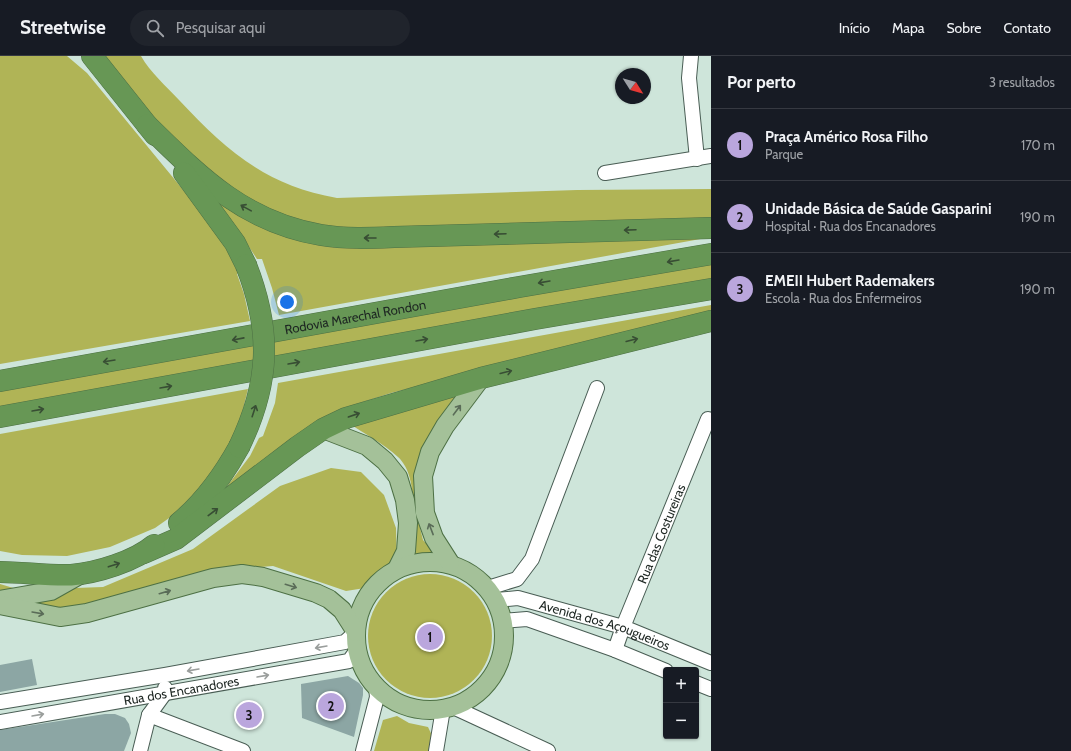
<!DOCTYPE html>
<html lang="pt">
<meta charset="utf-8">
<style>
:root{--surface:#171b24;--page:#20242c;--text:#f1f3f6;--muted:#9ea1a6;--line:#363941;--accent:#baa6dd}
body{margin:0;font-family:Cabin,sans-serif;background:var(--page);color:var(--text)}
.controls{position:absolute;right:12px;bottom:12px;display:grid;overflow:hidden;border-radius:4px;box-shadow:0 1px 3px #0004}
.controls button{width:36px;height:36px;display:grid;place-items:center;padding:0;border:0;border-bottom:1px solid var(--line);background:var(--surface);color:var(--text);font:20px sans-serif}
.compass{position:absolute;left:615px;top:12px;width:36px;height:36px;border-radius:50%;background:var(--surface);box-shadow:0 1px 3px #0004;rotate:127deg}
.you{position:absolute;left:287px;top:246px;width:14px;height:14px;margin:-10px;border:3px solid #fff;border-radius:50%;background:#1a73e8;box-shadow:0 0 0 6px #1a73e833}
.badge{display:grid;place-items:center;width:26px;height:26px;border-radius:50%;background:var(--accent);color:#111;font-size:13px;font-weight:700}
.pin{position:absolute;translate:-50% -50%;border:2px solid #fff;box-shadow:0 1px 4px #0006}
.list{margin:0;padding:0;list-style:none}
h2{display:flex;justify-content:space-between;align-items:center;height:52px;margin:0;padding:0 16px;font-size:17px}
h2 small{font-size:13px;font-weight:400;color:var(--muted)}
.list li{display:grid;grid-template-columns:26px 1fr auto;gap:12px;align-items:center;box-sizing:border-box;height:72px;padding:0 16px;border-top:1px solid var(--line)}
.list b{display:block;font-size:15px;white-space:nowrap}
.list p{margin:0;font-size:13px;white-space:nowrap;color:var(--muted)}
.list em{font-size:13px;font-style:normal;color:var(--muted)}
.icon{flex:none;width:22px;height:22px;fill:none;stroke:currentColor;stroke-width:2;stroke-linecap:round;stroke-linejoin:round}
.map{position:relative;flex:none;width:711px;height:695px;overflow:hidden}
header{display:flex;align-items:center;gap:24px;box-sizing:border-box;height:56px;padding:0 20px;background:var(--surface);border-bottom:1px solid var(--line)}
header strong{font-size:19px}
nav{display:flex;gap:22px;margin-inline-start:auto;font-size:14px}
.search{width:280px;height:36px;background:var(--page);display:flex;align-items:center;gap:10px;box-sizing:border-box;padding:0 14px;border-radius:22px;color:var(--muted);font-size:15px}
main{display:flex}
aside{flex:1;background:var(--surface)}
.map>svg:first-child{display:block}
.green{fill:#b0b456}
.building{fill:#8ca6a4}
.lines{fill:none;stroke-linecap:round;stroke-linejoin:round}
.minor-casing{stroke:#495d54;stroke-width:16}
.major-casing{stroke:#4d7044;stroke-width:20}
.highway-casing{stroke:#4d7044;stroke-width:22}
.minor{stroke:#fff;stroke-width:14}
.major{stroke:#a4c199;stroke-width:18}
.highway{stroke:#679755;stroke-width:21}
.highway-bridge-casing{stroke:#4d7044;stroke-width:22;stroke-linecap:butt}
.highway-bridge{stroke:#679755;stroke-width:21}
.oneway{stroke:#384e34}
.oneway2{stroke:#5a6c58}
.oneway3{stroke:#9a9e9c}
.labels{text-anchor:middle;stroke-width:3.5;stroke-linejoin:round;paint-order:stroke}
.street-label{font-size:13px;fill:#1e2723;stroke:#fff}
</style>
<header>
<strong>Streetwise</strong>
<div class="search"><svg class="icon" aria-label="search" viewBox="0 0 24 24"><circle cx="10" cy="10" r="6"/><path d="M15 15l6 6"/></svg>Pesquisar aqui</div>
<nav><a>Início</a><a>Mapa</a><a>Sobre</a><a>Contato</a></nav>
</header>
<main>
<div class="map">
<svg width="711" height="695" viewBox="0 0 711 695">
<rect width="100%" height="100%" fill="#cee5da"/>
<!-- green -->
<g class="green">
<polygon points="0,0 67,0 87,17 217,175 240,215 237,218 244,238 250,265 0,308"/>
<path d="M 101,0 L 141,0 C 150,16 166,30 179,44 C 226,94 266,130 337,142 L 577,134 L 711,133 L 711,164 L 367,174 L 311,170 L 255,149 L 189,102 Z"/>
<polygon points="214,144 297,184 319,189 341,192 706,182 279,259 272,232 262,203 257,203 233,167"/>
<polygon points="711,206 711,224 0,352 0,333"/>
<polygon points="711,249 711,256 391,337 342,353 305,373 222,437 250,400 259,382 263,380 275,347 278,327"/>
<polygon points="248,333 238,374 206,427 172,460 155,472 110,491 67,500 22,499 0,495 0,378"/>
<path d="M 459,337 L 417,460 L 423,484 L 439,502 L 408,505 C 412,477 421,422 398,401 C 383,387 363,377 347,366 Z"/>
<polygon points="331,412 361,416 384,439 396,472 397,505 365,532 346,535 273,510 211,515 145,531 63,557 0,540 0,528 20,534 103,531 193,493 280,430"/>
<circle cx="430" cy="580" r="62"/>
<polygon points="397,660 409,667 428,671 436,688 434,695 374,695 383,664"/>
</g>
<!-- building -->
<g class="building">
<polygon points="32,603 37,629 0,636 0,609"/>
<polygon points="348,620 359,627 363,632 363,639 354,681 302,662 301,628"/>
<polygon points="105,658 115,658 125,662 129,668 131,677 124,695 0,695 0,674"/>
</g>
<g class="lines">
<defs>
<g id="minor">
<polyline points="691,0 689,22 697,103"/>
<polyline points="605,117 711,100"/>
<polyline points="488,532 517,523 532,503 597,332"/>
<path id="s1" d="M 496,544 L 518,542 L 623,571 L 711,607"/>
<polyline points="503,565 527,563 615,594 666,615"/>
<path id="s2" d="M 615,594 L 623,571 L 708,363"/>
<polyline points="696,627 711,633"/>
<polyline points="0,646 165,619 345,586 356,576"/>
<polyline points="453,651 548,695"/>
<polyline points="149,659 243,695"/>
<path id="s3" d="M 0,666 L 349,605 L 357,594"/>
<polyline points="140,695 149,659 165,637 165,632"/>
<polyline points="363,695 377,641 376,631"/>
<polyline points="436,695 443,653"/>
</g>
<g id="major">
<polyline points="323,373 367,390 385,405 398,421 405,444 408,467 406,495 397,513"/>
<circle cx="430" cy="580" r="74"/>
<polyline points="450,507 434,482 425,457 423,420 430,396 445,370 481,322"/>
<polyline points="0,544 51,535 83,517"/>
<polyline points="0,549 60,561 87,557 213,522 242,518 263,521 316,537 329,543 342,554 356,576"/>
</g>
<g id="highway">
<polyline points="92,0 155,79"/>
<path d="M 147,69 C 200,121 244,166 321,179 C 345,183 370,182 394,181 L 711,172"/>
<polyline points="184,117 235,187 246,209"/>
<path id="s4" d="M 0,325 L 519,231 L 711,198"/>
<polyline points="0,361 535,263 711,233"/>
<path d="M 179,467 C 204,446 223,420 239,391"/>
<polyline points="144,497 176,483 297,391 323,373 346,362 481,322 711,265"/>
<path d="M 0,516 C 22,516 49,520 71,519 C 97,517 135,505 154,489"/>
</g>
</defs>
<!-- minor casing -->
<use href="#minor" class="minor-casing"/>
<!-- major casing -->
<use href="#major" class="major-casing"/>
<!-- highway casing -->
<use href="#highway" class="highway-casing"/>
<!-- minor -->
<use href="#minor" class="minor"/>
<!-- major -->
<use href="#major" class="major"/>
<!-- highway -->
<use href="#highway" class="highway"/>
<defs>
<path id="highway-bridge" d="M 239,391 C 270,327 272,275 246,209"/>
</defs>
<!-- highway-bridge casing -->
<use href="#highway-bridge" class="highway-bridge-casing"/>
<!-- highway-bridge -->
<use href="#highway-bridge" class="highway-bridge"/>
</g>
<!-- one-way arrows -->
<defs><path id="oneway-shaft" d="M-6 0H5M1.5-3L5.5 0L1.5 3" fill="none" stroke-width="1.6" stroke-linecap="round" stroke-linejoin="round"/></defs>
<g class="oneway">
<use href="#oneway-shaft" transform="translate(246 152) rotate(-151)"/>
<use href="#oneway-shaft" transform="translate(630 174) rotate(178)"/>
<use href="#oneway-shaft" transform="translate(500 178) rotate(178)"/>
<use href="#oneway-shaft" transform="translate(370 182) rotate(180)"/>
<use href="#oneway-shaft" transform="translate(673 205) rotate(170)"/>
<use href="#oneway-shaft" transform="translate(544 226) rotate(170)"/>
<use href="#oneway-shaft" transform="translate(238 283) rotate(169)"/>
<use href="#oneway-shaft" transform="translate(422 284) rotate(-10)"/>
<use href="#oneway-shaft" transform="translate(632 284) rotate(-14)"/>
<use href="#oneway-shaft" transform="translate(109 305) rotate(171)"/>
<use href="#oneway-shaft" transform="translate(294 307) rotate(-10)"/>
<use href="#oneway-shaft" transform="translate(506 316) rotate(-14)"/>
<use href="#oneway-shaft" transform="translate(166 331) rotate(-10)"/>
<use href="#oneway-shaft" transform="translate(38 354) rotate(-10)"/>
<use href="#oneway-shaft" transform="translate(254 355) rotate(-72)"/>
<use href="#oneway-shaft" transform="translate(354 359) rotate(-19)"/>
<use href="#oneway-shaft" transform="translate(213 456) rotate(-37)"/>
<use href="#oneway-shaft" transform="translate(114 509) rotate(-18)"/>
</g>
<g class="oneway2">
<use href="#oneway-shaft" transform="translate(457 354) rotate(-53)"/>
<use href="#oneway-shaft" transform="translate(431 473) rotate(-111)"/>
<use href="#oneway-shaft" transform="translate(291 530) rotate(17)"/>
<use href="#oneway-shaft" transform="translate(165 536) rotate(-16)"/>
<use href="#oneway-shaft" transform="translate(38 557) rotate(10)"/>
</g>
<g class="oneway3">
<use href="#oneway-shaft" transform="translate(321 591) rotate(170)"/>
<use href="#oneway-shaft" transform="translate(193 614) rotate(170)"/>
<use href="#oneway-shaft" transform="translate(263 620) rotate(-10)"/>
<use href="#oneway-shaft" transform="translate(38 659) rotate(-10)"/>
</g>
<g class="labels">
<!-- street labels -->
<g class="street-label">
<text dy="5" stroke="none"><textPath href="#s4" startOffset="361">Rodovia Marechal Rondon</textPath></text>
<text dy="5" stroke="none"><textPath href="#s2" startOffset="125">Rua das Costureiras</textPath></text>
<text dy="5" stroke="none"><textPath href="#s1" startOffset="113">Avenida dos Açougueiros</textPath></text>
<text dy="5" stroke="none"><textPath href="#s3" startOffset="184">Rua dos Encanadores</textPath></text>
</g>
</g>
</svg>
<div class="controls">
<button>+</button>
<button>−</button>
</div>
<svg class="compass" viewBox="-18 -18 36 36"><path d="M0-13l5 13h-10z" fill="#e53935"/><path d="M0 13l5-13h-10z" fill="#9ea1a6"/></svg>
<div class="you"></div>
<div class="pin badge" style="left:430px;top:581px">1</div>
<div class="pin badge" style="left:331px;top:650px">2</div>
<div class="pin badge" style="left:249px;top:659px">3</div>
</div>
<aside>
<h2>Por perto<small>3 resultados</small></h2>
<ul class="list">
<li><span class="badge">1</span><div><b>Praça Américo Rosa Filho</b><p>Parque</p></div><em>170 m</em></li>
<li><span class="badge">2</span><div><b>Unidade Básica de Saúde Gasparini</b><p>Hospital · Rua dos Encanadores</p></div><em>190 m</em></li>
<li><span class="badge">3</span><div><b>EMEII Hubert Rademakers</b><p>Escola · Rua dos Enfermeiros</p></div><em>190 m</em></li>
</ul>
</aside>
</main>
